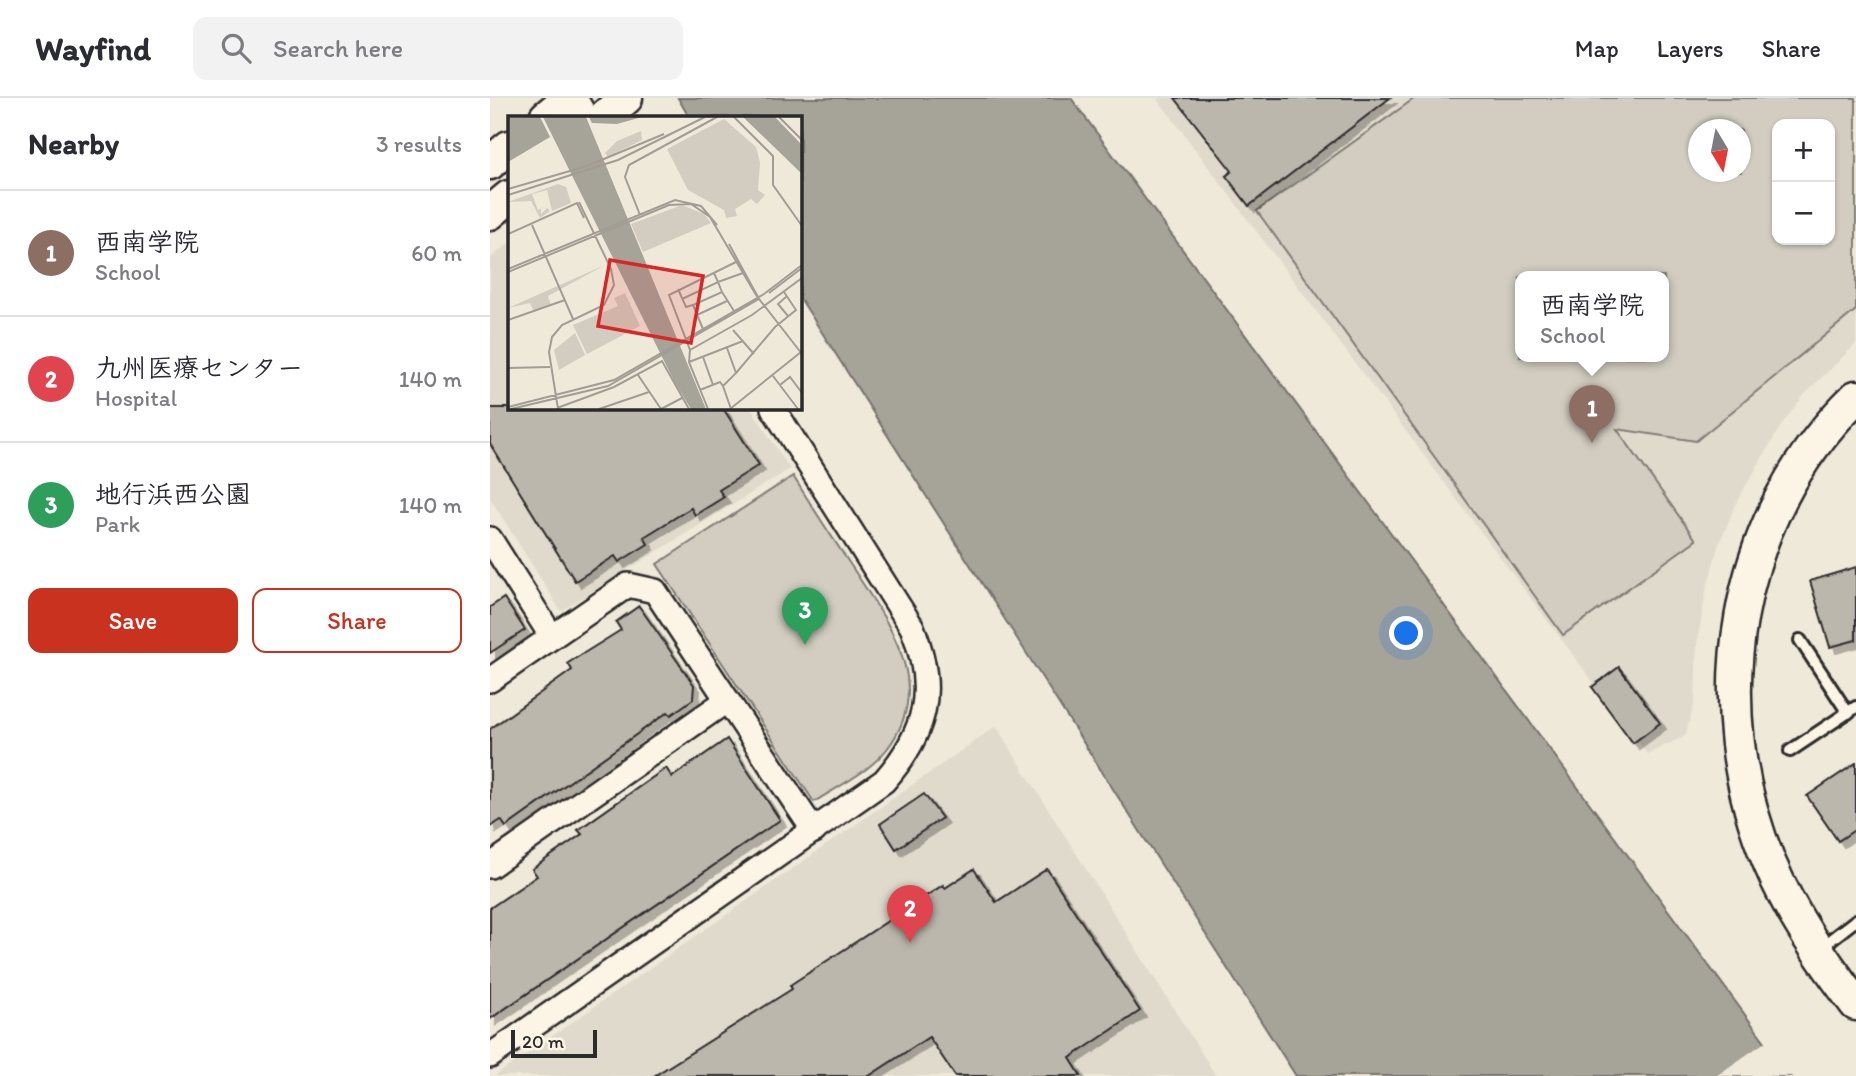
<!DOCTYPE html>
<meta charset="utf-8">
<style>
:root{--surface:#fff;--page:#f2f2f3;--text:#2b2b33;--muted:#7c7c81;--line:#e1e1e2;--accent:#c8321e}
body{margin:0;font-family:Itim,"Klee One",sans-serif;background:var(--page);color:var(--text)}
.controls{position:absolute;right:21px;top:21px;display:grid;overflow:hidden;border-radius:14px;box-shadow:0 2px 5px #0004}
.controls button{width:63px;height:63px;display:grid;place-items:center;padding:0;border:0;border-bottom:2px solid var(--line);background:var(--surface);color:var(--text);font:35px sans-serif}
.compass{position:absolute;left:1198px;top:21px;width:63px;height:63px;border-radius:50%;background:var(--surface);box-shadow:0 2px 5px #0004;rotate:170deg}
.scale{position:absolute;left:21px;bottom:18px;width:86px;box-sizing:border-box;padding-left:7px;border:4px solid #2b2b2b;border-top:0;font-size:19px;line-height:24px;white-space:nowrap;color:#2b2b2b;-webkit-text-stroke:5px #fcf5e5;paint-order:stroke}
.you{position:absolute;left:917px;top:536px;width:24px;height:24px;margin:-18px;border:5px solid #fff;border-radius:50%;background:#1a73e8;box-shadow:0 0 0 10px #1a73e833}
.badge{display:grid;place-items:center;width:46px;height:46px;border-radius:50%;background:var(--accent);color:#fff;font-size:23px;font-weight:700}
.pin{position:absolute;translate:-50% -58px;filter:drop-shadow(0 2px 4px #0008)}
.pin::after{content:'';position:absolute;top:37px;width:24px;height:21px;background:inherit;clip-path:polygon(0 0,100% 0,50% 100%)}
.popup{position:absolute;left:1025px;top:173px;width:154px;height:91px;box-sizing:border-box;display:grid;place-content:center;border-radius:14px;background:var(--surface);filter:drop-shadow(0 2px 5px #0005);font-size:23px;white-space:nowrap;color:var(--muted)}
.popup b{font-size:26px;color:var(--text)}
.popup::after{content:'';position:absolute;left:50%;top:100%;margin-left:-14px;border:14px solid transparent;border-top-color:var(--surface)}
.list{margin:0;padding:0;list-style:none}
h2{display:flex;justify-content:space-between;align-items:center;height:91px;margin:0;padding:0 28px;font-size:30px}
h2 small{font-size:23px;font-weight:400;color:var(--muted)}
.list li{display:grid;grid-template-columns:46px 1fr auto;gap:21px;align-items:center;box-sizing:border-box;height:126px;padding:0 28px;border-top:2px solid var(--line)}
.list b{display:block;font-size:26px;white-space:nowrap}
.list p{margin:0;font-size:23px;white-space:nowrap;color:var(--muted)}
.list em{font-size:23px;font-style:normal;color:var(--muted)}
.actions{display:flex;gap:14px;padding:21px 28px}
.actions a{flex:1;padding:16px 0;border:2px solid var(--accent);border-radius:14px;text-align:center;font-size:24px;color:var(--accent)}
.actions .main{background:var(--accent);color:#fff}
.icon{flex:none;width:38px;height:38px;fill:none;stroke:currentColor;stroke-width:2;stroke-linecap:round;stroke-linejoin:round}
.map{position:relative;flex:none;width:1366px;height:978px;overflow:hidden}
header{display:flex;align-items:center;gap:42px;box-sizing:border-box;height:98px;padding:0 35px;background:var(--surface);border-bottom:2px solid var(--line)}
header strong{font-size:33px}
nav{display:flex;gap:38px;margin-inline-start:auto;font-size:24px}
.search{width:490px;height:63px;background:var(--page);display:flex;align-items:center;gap:18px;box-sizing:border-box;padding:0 24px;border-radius:14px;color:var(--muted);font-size:26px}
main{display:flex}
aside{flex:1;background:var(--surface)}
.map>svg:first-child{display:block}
.built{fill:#e0dacc;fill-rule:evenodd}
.green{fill:#d2cdc0;stroke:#7e7c76;stroke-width:2;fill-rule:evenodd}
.water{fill:#a6a399;stroke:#75736d;stroke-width:2}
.pier{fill:#efe9da}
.building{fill:#bcb7ac;stroke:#2b2b2b;stroke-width:2;filter:url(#shadow)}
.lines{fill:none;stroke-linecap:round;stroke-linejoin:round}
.lane-casing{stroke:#2b2b2b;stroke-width:16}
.street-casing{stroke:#2b2b2b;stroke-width:28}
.secondary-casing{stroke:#2b2b2b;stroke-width:37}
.lane{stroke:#fcf5e5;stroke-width:10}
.street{stroke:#fcf5e5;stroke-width:23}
.secondary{stroke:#fcf5e5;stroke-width:32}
.inset-road{fill:none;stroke:#a19d94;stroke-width:2}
.view{fill:#d62828;fill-opacity:0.15;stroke:#d62828;stroke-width:3.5}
.inset-edge{fill:none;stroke:#2b2b2b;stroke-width:3.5}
</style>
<header>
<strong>Wayfind</strong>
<div class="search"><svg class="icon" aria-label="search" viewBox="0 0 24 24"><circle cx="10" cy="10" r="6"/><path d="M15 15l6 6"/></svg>Search here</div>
<nav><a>Map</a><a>Layers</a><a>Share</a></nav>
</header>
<main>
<aside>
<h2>Nearby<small>3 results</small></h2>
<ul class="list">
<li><span class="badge" style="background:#8d6e63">1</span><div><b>西南学院</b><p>School</p></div><em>60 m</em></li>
<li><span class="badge" style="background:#e0444e">2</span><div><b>九州医療センター</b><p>Hospital</p></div><em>140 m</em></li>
<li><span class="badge" style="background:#2e9e5b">3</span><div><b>地行浜西公園</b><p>Park</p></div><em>140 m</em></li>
</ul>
<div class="actions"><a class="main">Save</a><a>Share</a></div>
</aside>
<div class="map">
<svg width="1366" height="978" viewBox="0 0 1366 978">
<defs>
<filter id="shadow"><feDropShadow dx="6" dy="6" stdDeviation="0" flood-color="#0004"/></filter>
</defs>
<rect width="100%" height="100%" fill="#efe9da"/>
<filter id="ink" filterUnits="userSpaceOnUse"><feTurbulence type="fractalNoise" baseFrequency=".0143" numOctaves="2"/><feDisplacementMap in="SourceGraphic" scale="14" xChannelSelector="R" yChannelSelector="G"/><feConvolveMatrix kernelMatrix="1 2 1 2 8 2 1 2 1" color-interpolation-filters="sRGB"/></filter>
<g filter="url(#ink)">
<!-- built -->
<g class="built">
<path d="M 667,0 L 1366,0 L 1366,246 L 1314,297 L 1292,326 L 1247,403 L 1228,449 L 1216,493 L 1207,547 L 1205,603 L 1195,638 L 1157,656 ZM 1287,26 L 1340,26 L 1340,142 L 1287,142 ZM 1209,32 L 1251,32 L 1251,74 L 1209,74 ZM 1030,179 L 1174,179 L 1174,259 L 1030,259 Z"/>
<polygon points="19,145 19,310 261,310 300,371 71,513 0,400 0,161"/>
<polygon points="506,628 726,978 5,978 388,711"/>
</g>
<!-- green -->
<g class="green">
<path d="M 925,0 L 1366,0 L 1366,212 L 1206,343 L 1127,331 L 1206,442 L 1073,537 L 767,113 ZM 1340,26 L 1340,142 L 1287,142 L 1287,26 ZM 1209,32 L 1251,32 L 1251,74 L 1209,74 ZM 1030,179 L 1174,179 L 1174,259 L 1030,259 Z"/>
<path d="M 303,378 C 323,410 343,441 364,472 C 399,527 446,587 397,651 C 379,674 349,688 324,704 L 167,466 Z"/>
</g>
<!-- water -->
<polygon class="water" points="188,0 581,0 1300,978 806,978 310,200 310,19 199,19"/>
<!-- pier -->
<polygon class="pier" points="1278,942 1304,978 1226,978"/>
<!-- building -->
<g class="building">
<polygon points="685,0 900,0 759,108 736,78 742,73"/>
<polygon points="0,310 233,310 269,367 229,392 234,399 205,417 201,410 154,439 158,446 129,464 125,458 85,483 0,346"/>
<polygon points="1366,469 1366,542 1340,549 1320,483"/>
<polygon points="14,500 35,532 0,555 0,509"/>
<polygon points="149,508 204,587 203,601 181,617 178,614 16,729 11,722 0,729 0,631 82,572 78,565 131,532 126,524"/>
<polygon points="1129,569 1170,625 1143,645 1102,589"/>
<polygon points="237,641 290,722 0,921 0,810 47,778 42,771 92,736 88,732 176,670 182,679"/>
<polygon points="1366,665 1366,731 1348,743 1317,698"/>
<polygon points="434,696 452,720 406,751 390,726"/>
<polygon points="484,771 506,804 557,771 650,913 580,960 591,978 465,978 439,939 379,978 164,978 302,891 300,887 453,787 455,790"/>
</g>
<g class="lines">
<defs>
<g id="lane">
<polyline points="1310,542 1358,615"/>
<polyline points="1300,653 1366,609"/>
<polyline points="1330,850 1366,822"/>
</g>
<g id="street">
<polyline points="85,0 96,19"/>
<polyline points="0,441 62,539 0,582"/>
<polyline points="62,539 138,487 165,493 324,733"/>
<polyline points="0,768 236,603"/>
<path d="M 0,958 L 394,683 C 437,634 447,591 422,529 L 283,310"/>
</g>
<g id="secondary">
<polyline points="56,19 79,0"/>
<polyline points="114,19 136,0"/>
<polyline points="0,65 19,49"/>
<polyline points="0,115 19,99"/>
<path d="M 1366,299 C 1242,419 1213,609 1280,766 C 1302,818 1332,861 1366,906"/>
</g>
</defs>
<!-- lane casing -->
<use href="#lane" class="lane-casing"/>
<!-- street casing -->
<use href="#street" class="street-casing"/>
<!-- secondary casing -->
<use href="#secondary" class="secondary-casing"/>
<!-- lane -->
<use href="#lane" class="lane"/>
<!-- street -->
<use href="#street" class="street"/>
<!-- secondary -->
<use href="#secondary" class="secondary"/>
</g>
</g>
<!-- overview -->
<g transform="translate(18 18)">
<rect width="294" height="294" fill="#efe9da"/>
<path d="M 216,3 L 248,31 L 252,47 L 250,74 L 257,79 L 249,88 L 243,83 L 227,93 L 229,100 L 218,102 L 216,94 L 180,74 L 159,33 ZM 133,15 L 134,24 L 100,41 L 97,37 L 109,25 ZM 50,68 L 58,71 L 63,87 L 44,95 L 39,74 L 24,78 L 30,94 L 39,90 L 33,93 L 33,98 L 39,92 L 42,95 L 32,102 L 23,85 L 0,86 ZM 174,89 L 196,98 L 203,107 L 135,136 L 123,108 ZM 97,149 L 40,180 L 43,189 L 26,196 L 22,187 L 0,192 ZM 117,177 L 132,210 L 79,238 L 65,209 L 110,190 L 106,182 ZM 67,217 L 77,239 L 51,254 L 46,234 Z" fill="#d2cdc0"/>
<path d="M 32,1 L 42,21 L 0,46 L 0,2 ZM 35,1 L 78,1 L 198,293 L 183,293 L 167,267 ZM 81,1 L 134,1 L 109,8 L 84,7 ZM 235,1 L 267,1 L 294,29 L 294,58 Z" fill="#a6a399"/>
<path class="inset-road" d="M 226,1 L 265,40 L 265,69 L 294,110M 271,1 L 294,24M 0,73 L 79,50 L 156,18M 0,79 L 110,44 L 197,1M 132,99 L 117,61 L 121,49 L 209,1M 24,109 L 65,203M 0,118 L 69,87 L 76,102M 221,128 L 250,181M 0,153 L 167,84 L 193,90 L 209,109M 0,156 L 161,89 L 183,88 L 202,101 L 248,179 L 294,238M 206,157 L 210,166 L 235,157M 170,173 L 178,191 L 185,189M 261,177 L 294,152M 279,180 L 270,188 L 280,200M 174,183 L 210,166 L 214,176M 189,199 L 219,185M 0,204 L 57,184M 195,213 L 185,189 L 214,176 L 226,195M 225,214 L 246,238M 219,232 L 228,257 L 215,270 L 223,293M 182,234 L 161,179 L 228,146M 182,234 L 244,199 L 294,162M 182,234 L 181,246 L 200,293M 195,241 L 205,269M 181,246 L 235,225M 0,252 L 42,251M 228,257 L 267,211 L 288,194 L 276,176M 130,259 L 153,293M 265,260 L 290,293M 272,269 L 282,261 L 294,277M 192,274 L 212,266 L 215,270M 0,291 L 106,264 L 256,178 L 294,149M 49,292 L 106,271 L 154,245 L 181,293M 3,293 L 100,270 L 251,183M 50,293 L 41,236 L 44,221 L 54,209 L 96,189 L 106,169 L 103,153 L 71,86M 91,293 L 141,276M 153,293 L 174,282M 222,293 L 293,236"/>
<path class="view" d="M 102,144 L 195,160 L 183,227 L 90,210 Z"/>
<rect width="294" height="294" class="inset-edge"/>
</g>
</svg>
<div class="controls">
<button>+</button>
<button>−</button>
</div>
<svg class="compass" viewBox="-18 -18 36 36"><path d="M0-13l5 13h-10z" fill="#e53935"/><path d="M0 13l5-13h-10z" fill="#7c7c81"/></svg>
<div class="scale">20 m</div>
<div class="you"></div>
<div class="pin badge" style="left:1102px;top:345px;background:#8d6e63">1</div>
<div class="popup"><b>西南学院</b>School</div>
<div class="pin badge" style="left:420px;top:845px;background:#e0444e">2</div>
<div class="pin badge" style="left:315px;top:547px;background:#2e9e5b">3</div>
</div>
</main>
